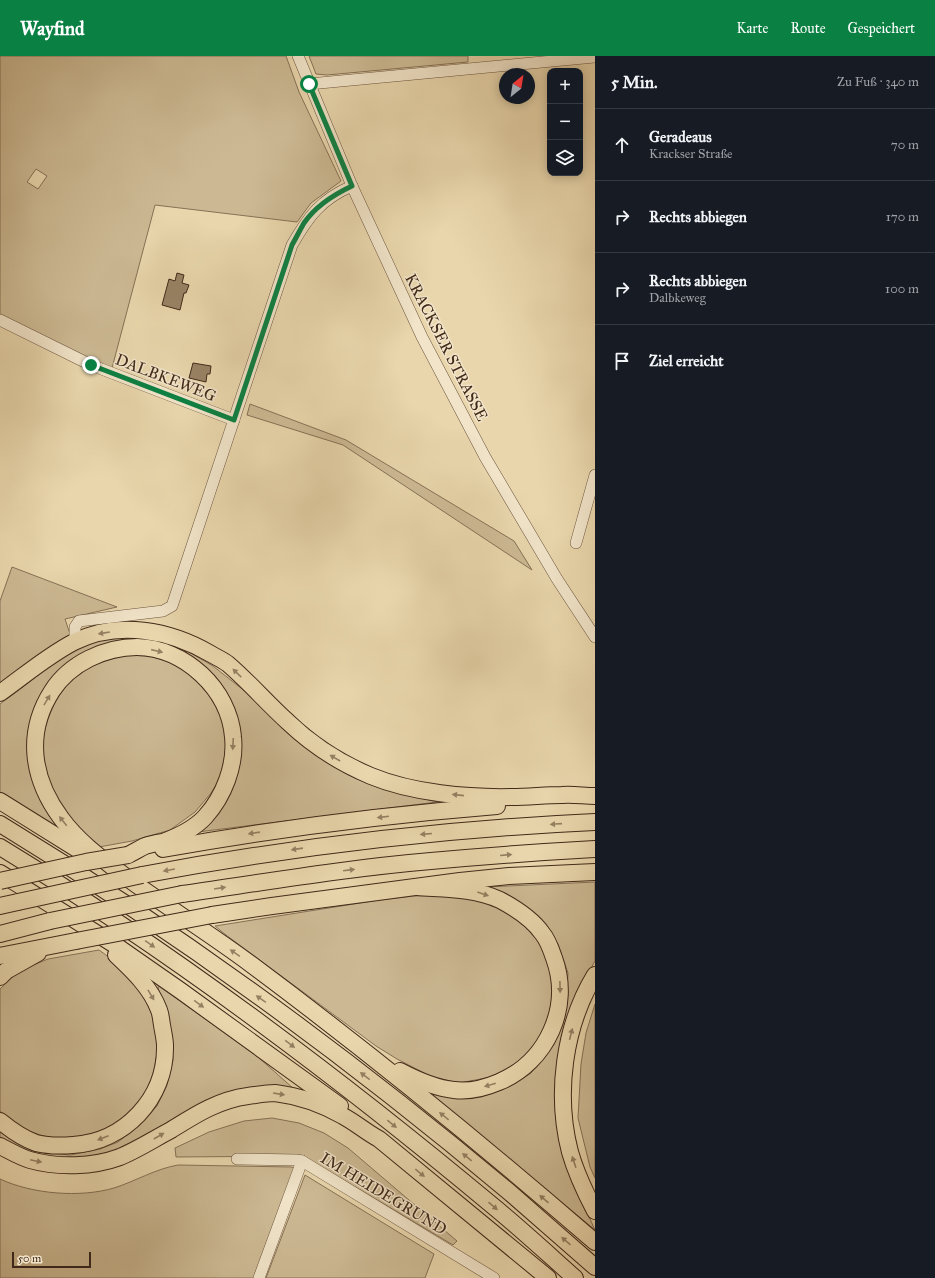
<!DOCTYPE html>
<html lang="de">
<meta charset="utf-8">
<style>
:root{--surface:#171b24;--page:#242831;--text:#f1f3f6;--muted:#9ea1a6;--line:#363941;--accent:#0b8043}
body{margin:0;font-family:"IM FELL Great Primer",serif;background:var(--page);color:var(--text)}
.controls{position:absolute;right:12px;top:12px;display:grid;overflow:hidden;border-radius:8px;box-shadow:0 2px 10px #0003}
.controls button{width:36px;height:36px;display:grid;place-items:center;padding:0;border:0;border-bottom:1px solid var(--line);background:var(--surface);color:var(--text);font:20px sans-serif}
.compass{position:absolute;left:499px;top:12px;width:36px;height:36px;border-radius:50%;background:var(--surface);box-shadow:0 2px 10px #0003;rotate:30deg}
.scale{position:absolute;left:12px;bottom:10px;width:79px;box-sizing:border-box;padding-left:4px;border:2px solid #412919;border-top:0;font-size:11px;line-height:14px;white-space:nowrap;color:#412919;-webkit-text-stroke:3px #f1e4c9;paint-order:stroke}
.stop{position:absolute;width:12px;height:12px;margin:-9px;border:3px solid #0b8043;border-radius:50%;background:#fff}
.stop.end{background:#0b8043;border-color:#fff;box-shadow:0 1px 4px #0008}
.list{margin:0;padding:0;list-style:none}
h2{display:flex;justify-content:space-between;align-items:center;height:52px;margin:0;padding:0 16px;font-size:17px}
h2 small{font-size:13px;font-weight:400;color:var(--muted)}
.list li{display:grid;grid-template-columns:26px 1fr auto;gap:12px;align-items:center;box-sizing:border-box;height:72px;padding:0 16px;border-top:1px solid var(--line)}
.list b{display:block;font-size:15px;white-space:nowrap}
.list p{margin:0;font-size:13px;white-space:nowrap;color:var(--muted)}
.list em{font-size:13px;font-style:normal;color:var(--muted)}
.icon{flex:none;width:22px;height:22px;fill:none;stroke:currentColor;stroke-width:2;stroke-linecap:round;stroke-linejoin:round}
.map{position:relative;flex:none;width:595px;height:1222px;overflow:hidden}
header{display:flex;align-items:center;gap:24px;box-sizing:border-box;height:56px;padding:0 20px;background:var(--accent);color:#fff}
header strong{font-size:19px}
nav{display:flex;gap:22px;margin-inline-start:auto;font-size:14px}
main{display:flex}
aside{flex:1;background:var(--surface)}
.map>svg:first-child{display:block}
.green{fill:#ccb993;stroke:#867156;fill-rule:evenodd}
.building{fill:#988365;stroke:#412919}
.lines{fill:none;stroke-linecap:round;stroke-linejoin:round}
.minor-casing{stroke:#6b543e;stroke-width:12}
.highway-casing{stroke:#412919;stroke-width:18}
.minor{stroke:#f1e4c9;stroke-width:11}
.highway{stroke:#e9d6ac;stroke-width:16}
.highway-bridge-casing{stroke:#412919;stroke-width:18;stroke-linecap:butt}
.highway-bridge{stroke:#e9d6ac;stroke-width:16}
.oneway{fill:#958062}
.route{stroke:#0b8043;stroke-width:5}
.labels{text-anchor:middle;stroke-width:3;stroke-linejoin:round;paint-order:stroke}
.street-label{font-size:16px;fill:#412919;stroke:#f1e4c9}
</style>
<header>
<strong>Wayfind</strong>
<nav><a>Karte</a><a>Route</a><a>Gespeichert</a></nav>
</header>
<main>
<div class="map">
<svg width="595" height="1222" viewBox="0 0 595 1222">
<rect width="100%" height="100%" fill="#e9d6ac"/>
<filter id="stains"><feTurbulence type="fractalNoise" baseFrequency=".005" numOctaves="4"/><feColorMatrix values="0 0 0 0 .2 0 0 0 0 .09 0 0 0 0 .02 0 0 0 .5 -.17"/></filter>
<radialGradient id="worn" r=".72"><stop offset=".6" stop-color="#630" stop-opacity="0"/><stop offset="1" stop-color="#630" stop-opacity=".3"/></radialGradient>
<!-- green -->
<g class="green">
<path d="M 0,0 L 286,0 L 299,36 L 341,125 L 311,147 L 297,166 L 155,149 L 112,312 L 87,303 L 0,262 ZM 36,113 L 47,120 L 38,133 L 27,126 Z"/>
<polygon points="309,0 468,0 468,6 327,19 316,18"/>
<polygon points="250,348 346,384 514,485 532,514 343,389 247,359"/>
<polygon points="12,511 117,551 65,563 71,581 0,628 0,545"/>
<polygon points="118,581 137,581 135,585 57,619 33,717 39,741 62,774 0,736 0,648 57,605 92,585"/>
<polygon points="182,592 213,610 251,640 288,677 324,704 349,719 384,733 437,746 198,776 216,759 227,744 235,726 239,708 220,631"/>
<path d="M 126,599 L 150,600 L 169,606 L 192,619 L 210,636 L 229,680 L 220,723 L 211,737 L 195,756 L 170,774 L 132,785 L 99,791 C 82,774 64,759 54,738 C 47,724 41,699 43,684 C 46,662 58,635 76,620 C 90,609 108,604 126,599 Z"/>
<polygon points="595,826 595,905 581,930 570,955 571,1121 595,1174 426,1035 449,1041 481,1041 509,1031 531,1017 554,988 566,954 568,917 558,888 541,863 518,845 486,831"/>
<polygon points="444,839 475,844 499,852 522,867 537,883 548,903 555,929 550,958 539,985 518,1006 491,1021 459,1027 432,1021 397,1003 376,990 226,879 215,870 379,844 413,840"/>
<path d="M 99,894 C 127,913 157,951 158,986 C 158,997 155,1008 153,1018 C 148,1035 136,1055 122,1066 C 110,1075 96,1077 82,1080 C 76,1081 68,1085 61,1084 C 57,1084 51,1082 47,1081 C 28,1076 14,1069 0,1055 L 0,933 L 19,915 L 48,903 Z"/>
<polygon points="158,929 258,1001 294,1033 274,1031 141,1082 106,1098 86,1103 41,1100 24,1094 0,1082 0,1074 49,1097 70,1099 100,1093 118,1086 143,1065 157,1050 167,1029 173,1004 171,980 159,939"/>
<polygon points="595,948 595,1122 590,1111 578,1062 581,1008 586,977"/>
<polygon points="272,1062 299,1067 324,1077 348,1092 457,1185 453,1189 303,1100 176,1101 175,1092 209,1076 244,1065"/>
<path d="M 178,1109 L 292,1111 L 295,1113 L 254,1222 L 0,1222 L 0,1123 C 32,1138 80,1142 114,1132 C 136,1125 155,1113 178,1109 Z"/>
<polygon points="305,1119 434,1198 425,1222 266,1222"/>
</g>
<!-- building -->
<g class="building">
<polygon points="177,217 184,219 182,227 189,229 186,237 184,237 180,254 162,249 169,223 175,225"/>
<polygon points="193,307 211,310 210,318 207,318 206,326 189,322"/>
</g>
<g class="lines">
<defs>
<g id="minor">
<polyline points="298,0 352,130 422,281 485,401 557,523 595,581"/>
<polyline points="309,28 595,1"/>
<polyline points="0,264 91,309 234,364"/>
<polyline points="576,487 595,419"/>
<path d="M 75,586 L 75,571 L 79,565 L 163,555 L 172,550 L 292,189 C 308,161 321,143 352,130"/>
<polyline points="237,1103 296,1104 302,1105 494,1222"/>
<polyline points="259,1222 302,1105"/>
</g>
<g id="highway">
<path d="M 0,637 C 24,620 47,600 74,586 C 118,564 170,574 211,598 C 216,601 223,604 228,608 C 249,626 267,647 288,666 C 312,689 340,707 371,720 C 412,737 468,742 512,741 C 529,741 545,739 562,739 C 573,738 584,740 595,740"/>
<polyline points="0,745 85,798"/>
<path d="M 0,768 C 178,876 348,1001 508,1135 C 537,1160 566,1186 595,1211"/>
<path d="M 0,791 C 174,897 337,1020 493,1150 C 521,1173 548,1198 575,1222"/>
<path d="M 163,793 C 274,773 385,759 497,750"/>
<path d="M 128,799 C 134,796 139,793 145,790 C 151,788 157,787 163,786 C 179,780 194,773 205,761 C 224,740 236,709 233,681 C 229,633 185,592 137,591 C 105,591 70,607 52,635 C 25,677 32,723 61,762 C 79,787 105,805 130,824 C 170,853 212,879 252,909 C 370,997 484,1090 595,1186"/>
<polyline points="0,817 115,889 181,935 340,1050"/>
<path d="M 142,819 C 292,791 443,773 595,766"/>
<path d="M 182,838 C 265,826 348,812 431,805 C 486,800 540,796 595,793"/>
<polyline points="0,850 18,846"/>
<polyline points="212,859 272,850 460,825 509,820 595,816"/>
<polyline points="0,878 50,865"/>
<polyline points="0,900 76,885"/>
<path d="M 595,919 C 564,970 555,1038 570,1096 C 576,1117 585,1136 595,1155"/>
<polyline points="0,921 6,915 38,897"/>
<path d="M 400,1015 C 417,1024 435,1032 454,1034 C 469,1036 485,1032 499,1026 C 547,1006 572,951 554,902 C 551,893 548,884 542,877 C 532,863 515,852 500,844 C 474,832 444,833 417,831"/>
<path d="M 0,1065 C 11,1074 22,1082 36,1087 C 48,1090 61,1090 73,1089 C 124,1086 166,1043 165,990 C 165,983 163,976 162,969 C 161,964 161,959 159,954 C 151,932 133,915 116,899"/>
<path d="M 0,1090 C 10,1095 20,1101 30,1104 C 58,1112 93,1111 120,1101 C 137,1094 154,1083 171,1074 C 195,1059 218,1044 248,1040 C 256,1039 266,1037 275,1037 C 299,1040 322,1048 343,1060 C 356,1067 366,1076 379,1083 L 548,1222"/>
</g>
</defs>
<!-- minor casing -->
<use href="#minor" class="minor-casing"/>
<!-- highway casing -->
<use href="#highway" class="highway-casing"/>
<!-- minor -->
<use href="#minor" class="minor"/>
<!-- highway -->
<use href="#highway" class="highway"/>
<defs>
<g id="highway-bridge">
<polyline points="0,825 86,806 128,799"/>
<polyline points="18,846 142,819"/>
<polyline points="50,865 182,838"/>
<polyline points="76,885 212,859"/>
</g>
</defs>
<!-- highway-bridge casing -->
<use href="#highway-bridge" class="highway-bridge-casing"/>
<!-- highway-bridge -->
<use href="#highway-bridge" class="highway-bridge"/>
</g>
<!-- one-way arrows -->
<defs><path id="oneway-solid" d="M-6-.8H1V-3.2L6.5 0L1 3.2V.8H-6Z"/></defs>
<g class="oneway">
<use href="#oneway-solid" transform="translate(104 577) rotate(171)"/>
<use href="#oneway-solid" transform="translate(157 595) rotate(13)"/>
<use href="#oneway-solid" transform="translate(237 617) rotate(-136)"/>
<use href="#oneway-solid" transform="translate(47 644) rotate(-59)"/>
<use href="#oneway-solid" transform="translate(233 688) rotate(93)"/>
<use href="#oneway-solid" transform="translate(335 702) rotate(-150)"/>
<use href="#oneway-solid" transform="translate(458 739) rotate(-174)"/>
<use href="#oneway-solid" transform="translate(383 761) rotate(173)"/>
<use href="#oneway-solid" transform="translate(63 765) rotate(-128)"/>
<use href="#oneway-solid" transform="translate(556 768) rotate(176)"/>
<use href="#oneway-solid" transform="translate(254 777) rotate(172)"/>
<use href="#oneway-solid" transform="translate(426 778) rotate(175)"/>
<use href="#oneway-solid" transform="translate(297 793) rotate(172)"/>
<use href="#oneway-solid" transform="translate(506 799) rotate(-5)"/>
<use href="#oneway-solid" transform="translate(169 814) rotate(170)"/>
<use href="#oneway-solid" transform="translate(349 814) rotate(-7)"/>
<use href="#oneway-solid" transform="translate(220 832) rotate(-9)"/>
<use href="#oneway-solid" transform="translate(483 838) rotate(19)"/>
<use href="#oneway-solid" transform="translate(150 888) rotate(35)"/>
<use href="#oneway-solid" transform="translate(235 897) rotate(-145)"/>
<use href="#oneway-solid" transform="translate(560 931) rotate(89)"/>
<use href="#oneway-solid" transform="translate(151 939) rotate(59)"/>
<use href="#oneway-solid" transform="translate(261 943) rotate(-145)"/>
<use href="#oneway-solid" transform="translate(199 948) rotate(36)"/>
<use href="#oneway-solid" transform="translate(571 978) rotate(-76)"/>
<use href="#oneway-solid" transform="translate(290 988) rotate(37)"/>
<use href="#oneway-solid" transform="translate(365 1020) rotate(-143)"/>
<use href="#oneway-solid" transform="translate(490 1029) rotate(164)"/>
<use href="#oneway-solid" transform="translate(279 1038) rotate(9)"/>
<use href="#oneway-solid" transform="translate(444 1060) rotate(-141)"/>
<use href="#oneway-solid" transform="translate(392 1068) rotate(39)"/>
<use href="#oneway-solid" transform="translate(159 1080) rotate(-30)"/>
<use href="#oneway-solid" transform="translate(103 1082) rotate(159)"/>
<use href="#oneway-solid" transform="translate(467 1101) rotate(-141)"/>
<use href="#oneway-solid" transform="translate(36 1105) rotate(12)"/>
<use href="#oneway-solid" transform="translate(574 1106) rotate(-109)"/>
<use href="#oneway-solid" transform="translate(420 1117) rotate(39)"/>
<use href="#oneway-solid" transform="translate(544 1143) rotate(-139)"/>
<use href="#oneway-solid" transform="translate(493 1150) rotate(40)"/>
<use href="#oneway-solid" transform="translate(566 1185) rotate(-139)"/>
</g>
<g class="lines">
<!-- route -->
<path class="route" d="M 91,309 L 234,364 L 292,189 C 296,182 300,174 304,167 C 315,151 335,138 352,130 L 309,28"/>
</g>
<g class="labels">
<!-- street labels -->
<g class="street-label">
<text transform="translate(447 291) rotate(63)" y="6">KRACKSER STRASSE</text>
<text transform="translate(166 321) rotate(21)" y="6">DALBKEWEG</text>
<text transform="translate(384 1137) rotate(31)" y="6">IM HEIDEGRUND</text>
</g>
</g>
<rect width="100%" height="100%" filter="url(#stains)"/>
<rect width="100%" height="100%" fill="url(#worn)"/>
</svg>
<div class="controls">
<button>+</button>
<button>−</button>
<button><svg class="icon" aria-label="layers" viewBox="0 0 24 24"><path d="M12 4l9 5-9 5-9-5zM3 14l9 5 9-5"/></svg></button>
</div>
<svg class="compass" viewBox="-18 -18 36 36"><path d="M0-13l5 13h-10z" fill="#e53935"/><path d="M0 13l5-13h-10z" fill="#9ea1a6"/></svg>
<div class="scale">50 m</div>
<div class="stop" style="left:309px;top:28px"></div>
<div class="stop end" style="left:91px;top:309px"></div>
</div>
<aside>
<h2>5 Min.<small>Zu Fuß · 340 m</small></h2>
<ul class="list">
<li><svg class="icon" aria-label="ahead" viewBox="0 0 24 24"><path d="M12 20V5M6 11l6-6 6 6"/></svg><div><b>Geradeaus</b><p>Krackser Straße</p></div><em>70 m</em></li>
<li><svg class="icon" aria-label="right" viewBox="0 0 24 24"><path d="M7 20v-9h11M14 6l5 5-5 5"/></svg><div><b>Rechts abbiegen</b></div><em>170 m</em></li>
<li><svg class="icon" aria-label="right" viewBox="0 0 24 24"><path d="M7 20v-9h11M14 6l5 5-5 5"/></svg><div><b>Rechts abbiegen</b><p>Dalbkeweg</p></div><em>100 m</em></li>
<li><svg class="icon" aria-label="arrive" viewBox="0 0 24 24"><path d="M6 21V4h12l-3 4 3 4H6"/></svg><div><b>Ziel erreicht</b></div></li>
</ul>
</aside>
</main>
